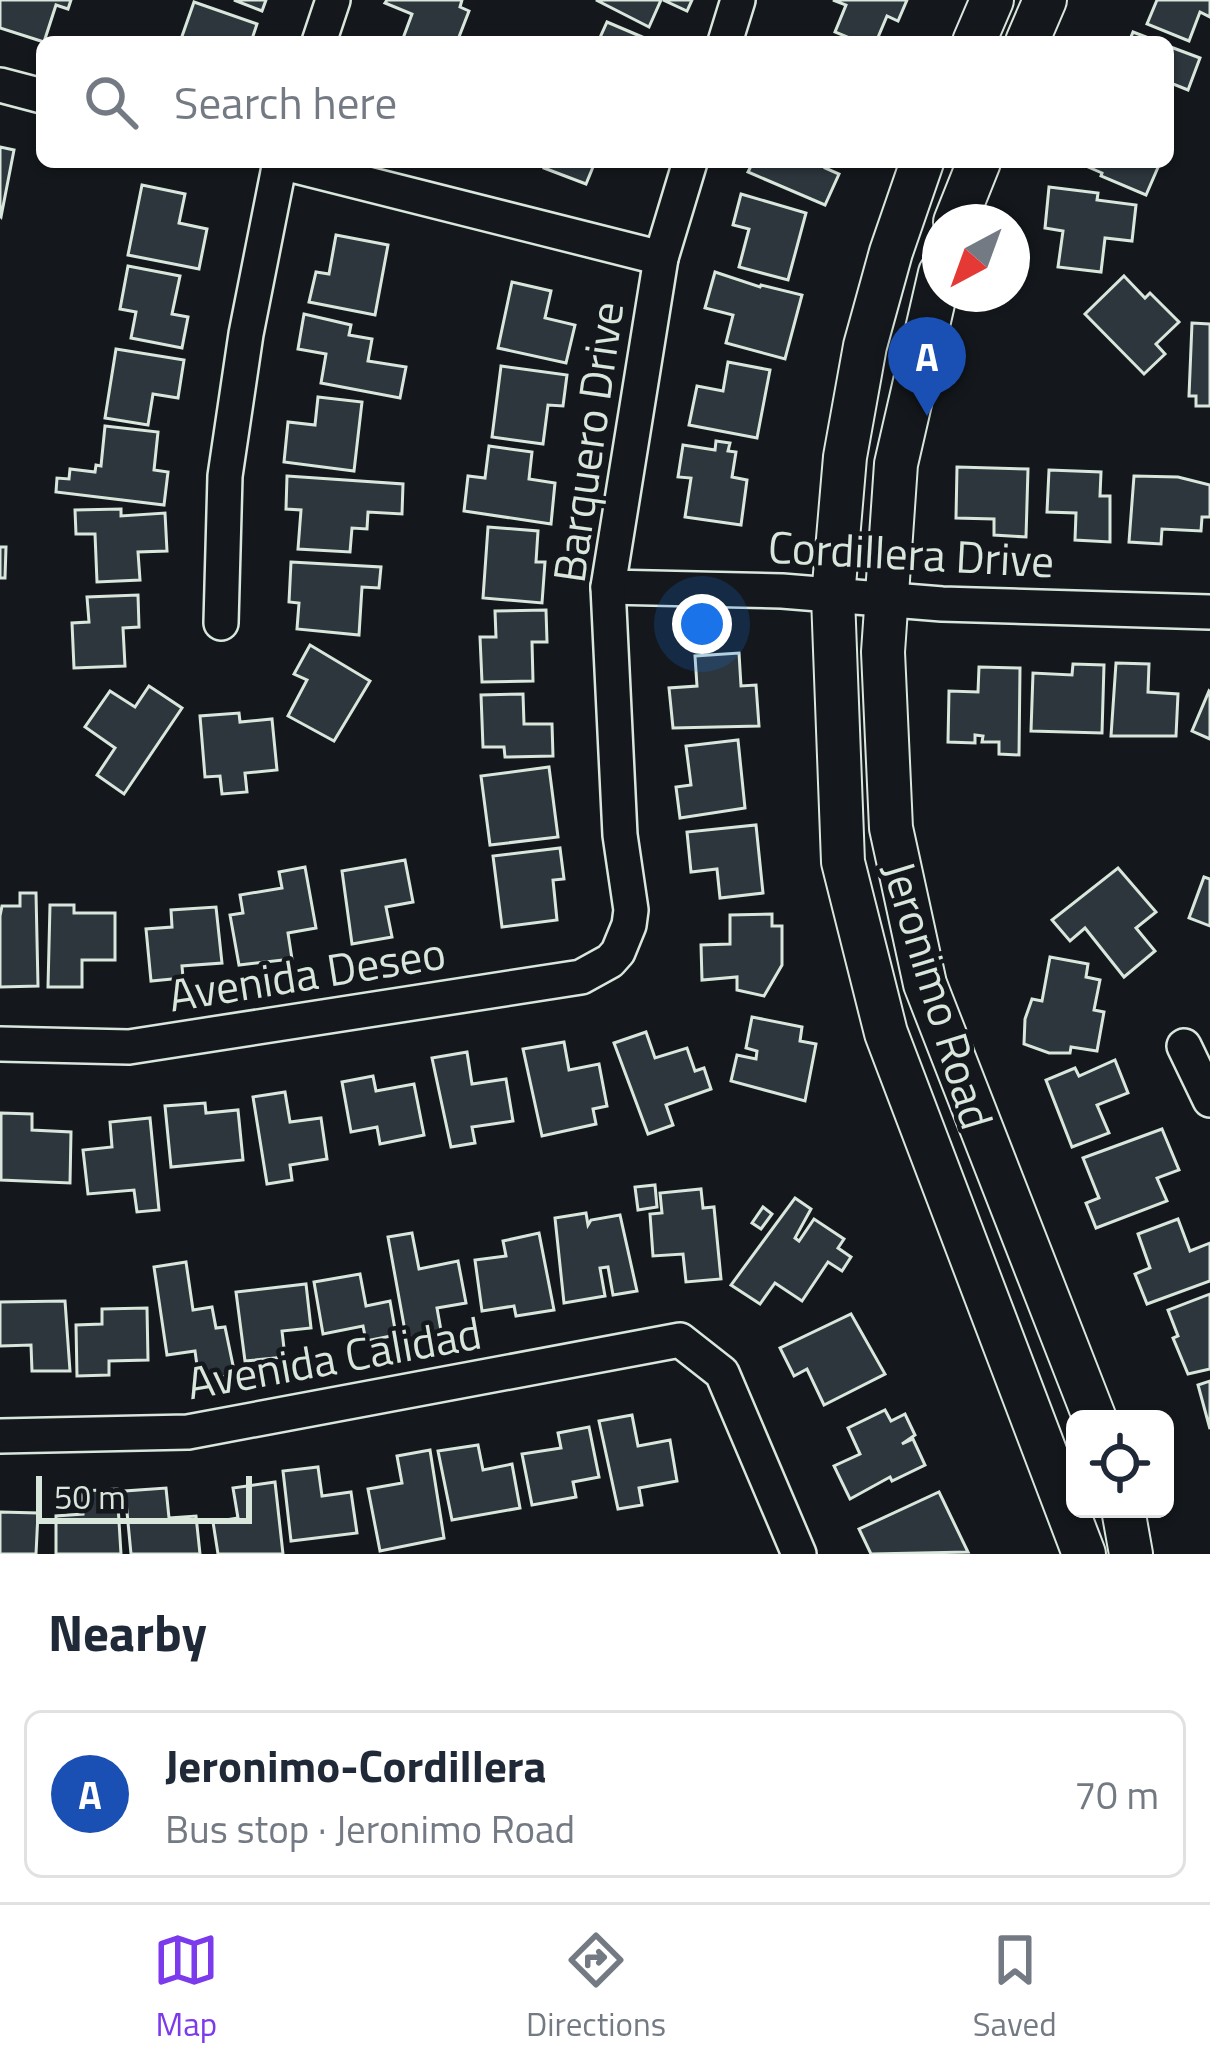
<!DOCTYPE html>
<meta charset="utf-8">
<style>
:root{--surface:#fff;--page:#f6f6f7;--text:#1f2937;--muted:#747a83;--line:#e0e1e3;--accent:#7c3aed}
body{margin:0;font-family:"Titillium Web",sans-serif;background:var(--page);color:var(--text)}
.controls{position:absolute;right:36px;bottom:36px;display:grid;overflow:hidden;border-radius:18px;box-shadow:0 3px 9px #0004}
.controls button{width:108px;height:108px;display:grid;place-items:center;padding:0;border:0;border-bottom:3px solid var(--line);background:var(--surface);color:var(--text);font:60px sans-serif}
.compass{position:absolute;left:922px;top:204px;width:108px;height:108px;border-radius:50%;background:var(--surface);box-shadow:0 3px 9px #0004;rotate:221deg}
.scale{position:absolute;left:36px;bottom:30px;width:216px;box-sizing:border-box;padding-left:12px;border:6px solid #d8e6dc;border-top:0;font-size:33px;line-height:42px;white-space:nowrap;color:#d8e6dc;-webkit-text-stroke:9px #14181c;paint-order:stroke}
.you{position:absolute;left:702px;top:624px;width:42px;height:42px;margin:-30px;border:9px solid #fff;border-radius:50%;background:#1a73e8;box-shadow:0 0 0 18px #1a73e833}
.badge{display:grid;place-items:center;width:78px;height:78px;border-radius:50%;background:var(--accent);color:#fff;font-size:39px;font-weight:700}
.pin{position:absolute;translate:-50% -99px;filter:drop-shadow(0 3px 6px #0008)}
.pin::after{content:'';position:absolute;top:63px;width:42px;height:36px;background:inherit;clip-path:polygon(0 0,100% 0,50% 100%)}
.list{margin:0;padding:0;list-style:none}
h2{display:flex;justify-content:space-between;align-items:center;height:156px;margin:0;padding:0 48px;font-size:51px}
h2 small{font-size:39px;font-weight:400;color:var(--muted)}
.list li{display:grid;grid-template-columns:78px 1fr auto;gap:36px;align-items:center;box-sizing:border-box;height:168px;margin:0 24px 24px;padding:0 24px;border:3px solid var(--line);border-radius:18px}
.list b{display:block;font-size:45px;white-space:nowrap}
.list p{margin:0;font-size:39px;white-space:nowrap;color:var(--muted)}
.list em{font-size:39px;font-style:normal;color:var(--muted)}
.icon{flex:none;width:66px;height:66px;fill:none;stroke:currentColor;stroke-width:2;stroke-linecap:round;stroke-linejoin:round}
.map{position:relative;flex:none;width:1210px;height:1554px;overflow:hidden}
.search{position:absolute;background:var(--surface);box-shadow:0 3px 9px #0004;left:36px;right:36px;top:36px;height:132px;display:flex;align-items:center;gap:30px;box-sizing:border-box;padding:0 42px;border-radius:18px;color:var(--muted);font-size:45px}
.sheet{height:348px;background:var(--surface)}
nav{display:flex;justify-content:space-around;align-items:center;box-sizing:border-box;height:168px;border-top:3px solid var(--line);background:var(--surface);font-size:33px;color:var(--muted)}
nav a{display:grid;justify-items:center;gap:6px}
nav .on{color:var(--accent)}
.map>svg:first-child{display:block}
.building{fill:#2c363c;stroke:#d8e6dc;stroke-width:3}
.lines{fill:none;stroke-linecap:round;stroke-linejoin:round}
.minor-casing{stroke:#d8e6dc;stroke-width:38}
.major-casing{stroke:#d8e6dc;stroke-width:46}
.minor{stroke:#14181c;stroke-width:33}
.major{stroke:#14181c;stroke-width:42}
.labels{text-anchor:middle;stroke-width:9;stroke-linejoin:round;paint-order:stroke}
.street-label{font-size:45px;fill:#d8e6dc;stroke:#14181c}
</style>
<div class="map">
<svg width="1210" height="1554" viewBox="0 0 1210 1554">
<rect width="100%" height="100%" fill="#14181c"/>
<!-- building -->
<g class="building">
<polygon points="0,0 71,0 68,9 56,5 44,42 0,28"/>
<polygon points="234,0 266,0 262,11"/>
<polygon points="387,0 462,0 460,7 469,11 457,42 405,42 402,41 412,14 385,3"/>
<polygon points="596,0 661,0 649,27"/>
<polygon points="663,0 692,0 687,11"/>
<polygon points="833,0 907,0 898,21 887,16 876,42 859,42 835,32 846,5"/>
<polygon points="1157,0 1210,0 1210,17 1200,12 1189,41 1147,24"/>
<polygon points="194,2 257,24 251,42 180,42"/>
<polygon points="607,22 654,42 598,42"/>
<polygon points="1133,32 1159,42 1129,42"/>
<polygon points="1168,46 1200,58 1188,90 1168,82"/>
<polygon points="0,147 14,150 1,217 0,216"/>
<polygon points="546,162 595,162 586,184 544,168"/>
<polygon points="753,162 827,162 825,168 839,174 825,205 748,172"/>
<polygon points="1088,162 1153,162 1159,165 1146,195 1101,176 1102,173 1086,166"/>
<polygon points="142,185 185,194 179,223 207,229 199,269 128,255"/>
<polygon points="1049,187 1098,193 1097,200 1136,205 1132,241 1105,238 1101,272 1058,267 1063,231 1045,228"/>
<polygon points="741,194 806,213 788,280 739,267 749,229 733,225"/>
<polygon points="336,235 388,245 375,315 309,302 316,272 329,274"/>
<polygon points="128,266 180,276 172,314 188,317 182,348 131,338 136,312 120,309"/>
<polygon points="715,272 760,287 761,285 802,295 785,359 726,343 733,315 705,308"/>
<polygon points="1124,276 1145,298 1150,293 1179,322 1156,344 1165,354 1144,374 1085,314"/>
<polygon points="512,282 551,291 545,318 575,325 566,363 498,348"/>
<polygon points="304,314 351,325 349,335 372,339 368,361 406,367 400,398 321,383 326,354 298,349"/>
<polygon points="1192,323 1210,324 1210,406 1196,406 1196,396 1189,396"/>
<polygon points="116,349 184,360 178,398 153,394 148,425 105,418"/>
<polygon points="728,362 770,370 757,438 689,425 697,386 723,391"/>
<polygon points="501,366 567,375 563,406 548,405 543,444 492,437"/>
<polygon points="318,397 362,402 354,471 284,462 288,422 315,425"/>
<polygon points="105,426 158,432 154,470 168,472 164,505 56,492 57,478 69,479 70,469 95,472 96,465 101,466"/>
<polygon points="716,441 730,443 728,451 736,452 732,477 747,480 741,525 685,517 691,478 678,477 683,445 715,450"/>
<polygon points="489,446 532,452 529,479 555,483 551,524 464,511 468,476 485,478"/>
<polygon points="957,467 1028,469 1026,537 994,535 994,519 956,518"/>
<polygon points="1049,470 1101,472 1100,496 1110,496 1110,542 1075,540 1076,513 1047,512"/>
<polygon points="287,476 403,484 402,514 368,512 367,529 352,528 350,552 298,549 301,510 286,509"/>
<polygon points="1134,476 1178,477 1210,485 1210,517 1202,517 1201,531 1162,529 1161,544 1129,542"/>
<polygon points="121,509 121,516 165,513 167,551 138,552 140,580 97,582 95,534 76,534 75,510"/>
<polygon points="488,527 538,531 536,562 545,562 542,603 483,598"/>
<polygon points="0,547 6,547 5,578 0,578"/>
<polygon points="291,562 381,567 379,588 362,587 359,635 297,629 299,603 289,602"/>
<polygon points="138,595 139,627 123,628 125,666 74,668 72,623 89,622 87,597"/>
<polygon points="546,610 547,642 532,642 533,681 482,682 480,637 496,637 495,611"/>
<polygon points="310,645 370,681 334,741 288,716 307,680 294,674"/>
<polygon points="739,653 741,686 756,685 759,726 673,728 669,688 697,686 695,656"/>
<polygon points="1116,663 1149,664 1148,692 1178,694 1176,736 1111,736"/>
<polygon points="1073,664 1104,665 1102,733 1031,731 1033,673 1072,675"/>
<polygon points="979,667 1020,668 1019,755 999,754 999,742 982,742 983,736 975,735 975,743 948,742 949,691 978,692"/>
<polygon points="149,686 182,708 124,794 97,775 115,748 85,727 110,691 135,707"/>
<polygon points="1209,691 1210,692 1210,739 1192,731"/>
<polygon points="523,694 524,724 552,724 553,756 505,757 504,747 483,747 481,695"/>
<polygon points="239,713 240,722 272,719 277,770 245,773 247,792 222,794 220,776 205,777 200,716"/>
<polygon points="738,740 745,808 680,818 676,787 691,785 686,746"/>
<polygon points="549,767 558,837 490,845 481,776"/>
<polygon points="756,825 763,893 720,898 717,869 691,872 687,832"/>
<polygon points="560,848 564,879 553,880 557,920 502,927 493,856"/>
<polygon points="405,860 413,902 386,907 392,937 352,944 342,871"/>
<polygon points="305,867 316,928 288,933 292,959 239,965 230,915 243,913 240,895 282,888 279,872"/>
<polygon points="1118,868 1156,912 1136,928 1155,951 1124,977 1085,928 1070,941 1052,920"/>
<polygon points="1204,877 1210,879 1210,926 1189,918"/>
<polygon points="20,893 36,893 38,986 0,987 0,916 2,906 20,906"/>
<polygon points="50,905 74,905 74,913 115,913 115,960 82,960 82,987 48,987"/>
<polygon points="216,907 222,963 182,966 183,978 151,981 146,929 172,927 171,910"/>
<polygon points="772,914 772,926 782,926 782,965 764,996 737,990 737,977 702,980 701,945 730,944 730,915"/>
<polygon points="1050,957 1088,964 1086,977 1100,980 1094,1010 1104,1012 1097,1051 1071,1047 1070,1053 1049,1053 1024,1044 1025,1019 1032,999 1042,1001"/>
<polygon points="752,1017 802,1027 800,1041 816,1044 805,1101 731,1081 737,1055 756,1059 757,1051 746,1048"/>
<polygon points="646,1032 655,1058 687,1048 695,1071 704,1068 711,1089 666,1105 673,1125 648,1134 614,1043"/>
<polygon points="564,1042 569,1070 599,1064 607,1106 593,1109 596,1124 542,1136 523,1049"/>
<polygon points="467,1052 472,1084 506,1079 513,1121 472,1127 475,1143 451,1147 432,1058"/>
<polygon points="1115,1060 1128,1093 1097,1105 1109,1133 1072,1147 1046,1080 1075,1068 1079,1076"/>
<polygon points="373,1076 376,1091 414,1084 424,1135 380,1144 377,1127 351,1132 342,1082"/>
<polygon points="285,1092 290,1122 321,1118 327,1159 290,1165 292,1180 267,1184 253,1097"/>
<polygon points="205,1103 206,1113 238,1110 243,1160 171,1167 165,1106"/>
<polygon points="1,1113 32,1114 32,1130 71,1132 70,1183 1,1180"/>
<polygon points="150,1118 159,1210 137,1212 134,1190 88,1194 83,1150 112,1147 110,1122"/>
<polygon points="1162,1129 1179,1170 1157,1178 1167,1201 1096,1228 1086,1203 1099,1198 1083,1158"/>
<polygon points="655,1185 657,1207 638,1210 635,1187"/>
<polygon points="701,1189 703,1208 714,1207 721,1279 686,1282 683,1254 653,1256 650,1214 662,1213 660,1193"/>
<polygon points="795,1198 811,1209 795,1238 799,1241 814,1219 844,1239 838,1248 851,1257 842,1271 828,1262 802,1301 775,1283 760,1304 731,1285"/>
<polygon points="763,1207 772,1214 761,1229 752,1223"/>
<polygon points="586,1213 588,1225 591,1220 620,1215 637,1291 613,1295 608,1267 600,1268 605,1296 564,1303 555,1218"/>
<polygon points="1178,1219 1190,1251 1210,1243 1210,1281 1147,1304 1135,1274 1150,1268 1138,1234"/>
<polygon points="412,1233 419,1269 458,1261 466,1303 437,1308 442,1336 407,1342 388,1237"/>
<polygon points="539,1233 554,1310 516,1316 514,1306 482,1311 475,1260 506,1256 503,1241"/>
<polygon points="186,1262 193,1310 212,1307 216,1328 225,1327 235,1375 199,1380 195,1351 167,1355 154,1267"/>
<polygon points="360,1274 366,1306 390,1301 396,1335 366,1341 363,1326 323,1334 314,1282"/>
<polygon points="306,1284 311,1328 282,1331 285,1357 245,1361 236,1292"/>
<polygon points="1210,1294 1210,1369 1188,1374 1173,1338 1178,1336 1168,1310"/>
<polygon points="65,1301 70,1371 32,1371 31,1345 0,1346 0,1302"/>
<polygon points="147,1308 148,1360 109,1361 109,1375 77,1376 76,1325 102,1324 102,1309"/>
<polygon points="851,1314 885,1374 824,1405 807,1369 794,1376 780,1348"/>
<polygon points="1210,1381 1210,1429 1198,1385"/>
<polygon points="885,1410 891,1421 905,1414 915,1435 902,1444 913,1439 925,1465 892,1481 890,1477 850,1499 834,1466 860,1454 848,1428"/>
<polygon points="632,1415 638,1446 670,1440 677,1481 639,1488 642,1505 618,1509 599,1421"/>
<polygon points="589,1427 599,1477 573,1482 576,1497 532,1505 522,1454 561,1448 558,1433"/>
<polygon points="478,1445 483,1470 512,1464 520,1508 452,1520 438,1451"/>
<polygon points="430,1450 444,1538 380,1551 368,1489 402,1483 397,1456"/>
<polygon points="318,1467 322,1496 351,1492 357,1533 291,1541 283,1471"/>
<polygon points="275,1482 283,1554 218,1554 213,1522 238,1518 233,1488"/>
<polygon points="166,1488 169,1518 196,1516 200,1554 131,1554 125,1491"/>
<polygon points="117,1489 121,1554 56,1554 56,1516 83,1514 83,1491"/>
<polygon points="939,1492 968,1552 871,1554 859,1529"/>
<polygon points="0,1512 38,1513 36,1554 0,1554"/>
</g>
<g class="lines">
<defs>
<g id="minor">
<polyline points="319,42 333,0"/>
<polyline points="725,42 738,0"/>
<polyline points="0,85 42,96"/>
<polyline points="608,587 782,591 942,604 1210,612"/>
<polyline points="221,623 225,476 246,334 280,162 661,258"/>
<polyline points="0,1044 129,1047 581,977 610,961 618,952 629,925 631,910 620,835 608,587 661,258 690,162"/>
<polyline points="1184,1046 1210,1100"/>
<polyline points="0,1436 188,1432 680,1340 722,1373 799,1554"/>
</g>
<g id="major">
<polyline points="974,42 992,0"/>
<polyline points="1027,42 1045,0"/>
<polyline points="922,162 891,252 865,346 845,457 833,597 843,862 886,1033 1084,1554"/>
<polyline points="955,222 979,162"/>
<polyline points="940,273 896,464 883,652 891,828 925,984 1095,1419"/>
<polyline points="1123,1509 1131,1554"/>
</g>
</defs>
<!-- minor casing -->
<use href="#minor" class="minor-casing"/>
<!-- major casing -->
<use href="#major" class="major-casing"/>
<!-- minor -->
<use href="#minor" class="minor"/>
<!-- major -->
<use href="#major" class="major"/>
</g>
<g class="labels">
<!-- street labels -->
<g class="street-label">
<text transform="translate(588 442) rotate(-82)" y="16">Barquero Drive</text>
<text transform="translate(911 554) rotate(3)" y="16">Cordillera Drive</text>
<text transform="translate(307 974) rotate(-9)" y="16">Avenida Deseo</text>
<text transform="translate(938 995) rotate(73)" y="16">Jeronimo Road</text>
<text transform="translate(334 1358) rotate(-10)" y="16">Avenida Calidad</text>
</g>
</g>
</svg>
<div class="controls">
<button><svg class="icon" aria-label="locate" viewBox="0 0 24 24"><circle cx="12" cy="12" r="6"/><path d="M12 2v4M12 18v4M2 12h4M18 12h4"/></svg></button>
</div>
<svg class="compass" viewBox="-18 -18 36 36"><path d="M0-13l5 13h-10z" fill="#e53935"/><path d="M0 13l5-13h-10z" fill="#747a83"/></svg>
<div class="scale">50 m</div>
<div class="you"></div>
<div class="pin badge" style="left:927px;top:416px;background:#1a4fb4">A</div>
<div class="search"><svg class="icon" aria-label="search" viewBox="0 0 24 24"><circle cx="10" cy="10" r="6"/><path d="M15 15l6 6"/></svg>Search here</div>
</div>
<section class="sheet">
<h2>Nearby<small></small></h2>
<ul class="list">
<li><span class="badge" style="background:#1a4fb4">A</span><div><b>Jeronimo-Cordillera</b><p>Bus stop · Jeronimo Road</p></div><em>70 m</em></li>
</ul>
</section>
<nav>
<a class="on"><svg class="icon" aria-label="map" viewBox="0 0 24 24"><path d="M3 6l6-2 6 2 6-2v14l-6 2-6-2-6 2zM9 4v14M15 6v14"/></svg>Map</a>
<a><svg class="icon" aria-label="directions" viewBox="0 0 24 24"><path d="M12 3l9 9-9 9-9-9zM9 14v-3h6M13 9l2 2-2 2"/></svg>Directions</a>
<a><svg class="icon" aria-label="saved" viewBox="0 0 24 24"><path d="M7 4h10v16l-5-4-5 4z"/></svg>Saved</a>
</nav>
